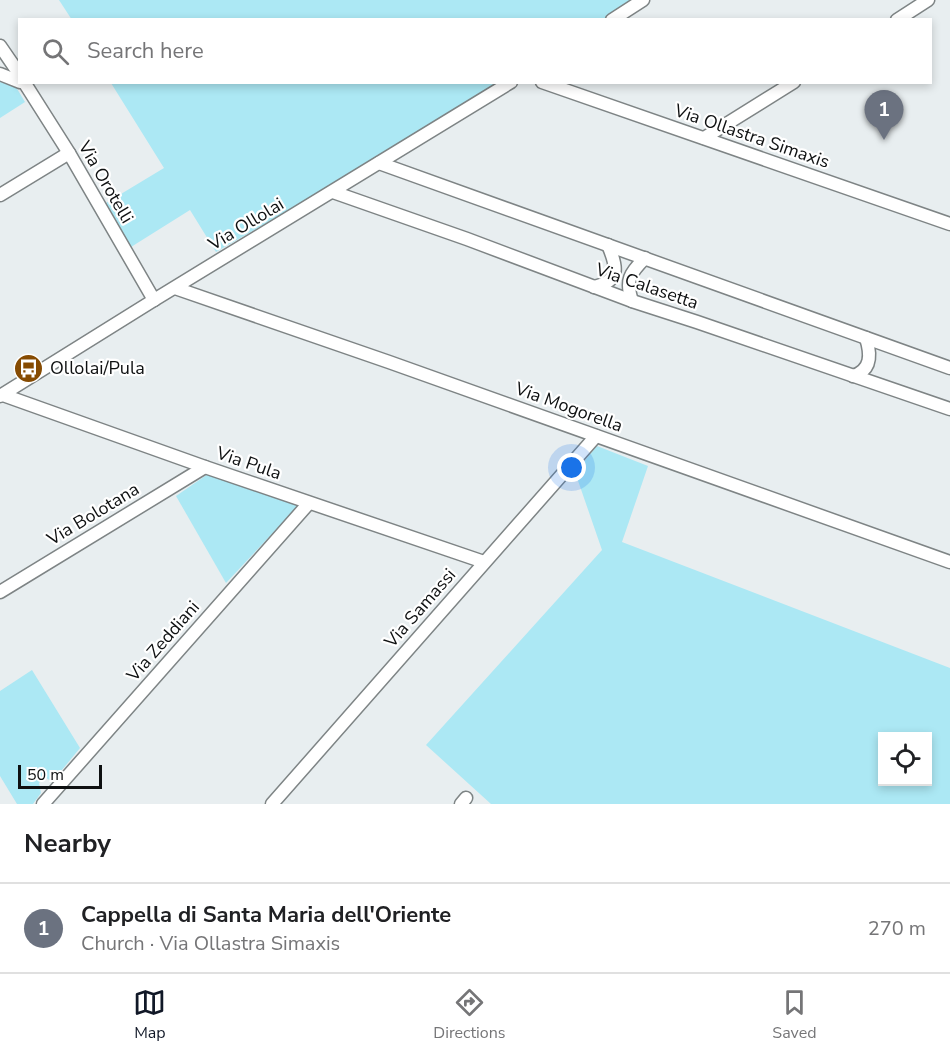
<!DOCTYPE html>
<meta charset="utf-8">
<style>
:root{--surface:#fff;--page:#f6f6f6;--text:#202124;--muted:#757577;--line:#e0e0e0;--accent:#111827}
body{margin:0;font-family:"Nunito Sans",sans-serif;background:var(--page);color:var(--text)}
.controls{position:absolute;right:18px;bottom:18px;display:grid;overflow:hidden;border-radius:0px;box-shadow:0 3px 9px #0003}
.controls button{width:54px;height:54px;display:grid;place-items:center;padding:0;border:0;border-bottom:2px solid var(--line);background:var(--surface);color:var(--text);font:30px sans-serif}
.scale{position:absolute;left:18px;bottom:15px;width:84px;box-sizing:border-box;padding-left:6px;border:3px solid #0e1011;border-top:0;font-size:16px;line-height:21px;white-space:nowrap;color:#0e1011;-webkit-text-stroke:4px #fff;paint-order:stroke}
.you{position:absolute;left:572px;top:468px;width:21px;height:21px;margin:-15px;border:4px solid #fff;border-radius:50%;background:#1a73e8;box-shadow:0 0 0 9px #1a73e833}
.badge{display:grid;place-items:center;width:39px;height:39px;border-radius:50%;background:var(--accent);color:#fff;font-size:20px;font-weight:700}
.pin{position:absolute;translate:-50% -50px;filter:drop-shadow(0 2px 3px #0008)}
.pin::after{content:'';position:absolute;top:32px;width:21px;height:18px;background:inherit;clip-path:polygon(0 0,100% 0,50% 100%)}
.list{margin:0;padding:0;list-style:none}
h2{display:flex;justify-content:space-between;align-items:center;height:78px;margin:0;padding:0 24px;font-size:26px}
h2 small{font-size:20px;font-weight:400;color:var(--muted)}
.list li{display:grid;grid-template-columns:39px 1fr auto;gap:18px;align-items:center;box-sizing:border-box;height:90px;padding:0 24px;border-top:2px solid var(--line)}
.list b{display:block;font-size:22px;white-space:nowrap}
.list p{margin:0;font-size:20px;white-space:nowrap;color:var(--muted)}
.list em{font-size:20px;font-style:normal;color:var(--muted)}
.icon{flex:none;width:33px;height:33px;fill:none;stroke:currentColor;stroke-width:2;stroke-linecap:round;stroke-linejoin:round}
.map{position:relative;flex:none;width:950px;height:804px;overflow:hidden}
.search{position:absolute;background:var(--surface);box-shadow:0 3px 9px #0003;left:18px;right:18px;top:18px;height:66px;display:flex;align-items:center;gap:15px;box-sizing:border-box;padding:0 21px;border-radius:0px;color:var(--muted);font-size:22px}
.sheet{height:168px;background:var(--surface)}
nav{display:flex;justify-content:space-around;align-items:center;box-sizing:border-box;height:84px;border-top:2px solid var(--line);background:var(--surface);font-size:16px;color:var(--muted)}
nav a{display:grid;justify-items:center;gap:3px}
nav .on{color:var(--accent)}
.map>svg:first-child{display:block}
.green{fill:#ace8f4;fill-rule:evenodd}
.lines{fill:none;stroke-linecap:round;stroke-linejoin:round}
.minor-casing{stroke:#7e8485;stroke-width:15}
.minor{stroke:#fff;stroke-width:12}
.labels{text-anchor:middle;stroke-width:4.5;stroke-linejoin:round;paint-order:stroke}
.street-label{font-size:18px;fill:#0e1011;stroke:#fff}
.poi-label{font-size:18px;fill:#0e1011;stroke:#fff;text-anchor:start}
</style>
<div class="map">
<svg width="950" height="804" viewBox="0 0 950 804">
<rect width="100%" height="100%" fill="#e8eef0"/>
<!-- green -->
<g class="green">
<polygon points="59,0 647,0 615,20 72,20"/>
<polygon points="0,82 16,87 25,102 0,118"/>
<polygon points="111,83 511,83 216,252 190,210 131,247 106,203 164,168"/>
<path d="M 597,446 L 648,466 L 622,542 L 950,668 L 950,804 L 491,804 L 426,745 L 602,550 L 575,472 ZM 882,736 L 928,736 L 928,782 L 882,782 Z"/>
<polygon points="208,474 298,506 226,583 176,496"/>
<polygon points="32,670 80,748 52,782 45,777 39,783 41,793 33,804 17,804 0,776 0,691"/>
</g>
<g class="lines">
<defs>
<g id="minor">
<polyline points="612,20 643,0"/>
<polyline points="897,20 928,0"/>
<polyline points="0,46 20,75"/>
<polyline points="0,74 20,82"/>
<polyline points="24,82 69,153 154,300"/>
<polyline points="542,82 950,224"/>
<polyline points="704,138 794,82"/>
<polyline points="379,163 950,368"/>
<polyline points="333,192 467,239 632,301 697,322 950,409"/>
<polyline points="0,195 69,153"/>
<path d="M 594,287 C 621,281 617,266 608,245"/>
<polyline points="175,288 389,362 950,562"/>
<path d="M 632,301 C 625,280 630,273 645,258"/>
<path d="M 853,376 C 872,370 871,354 866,338"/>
<polyline points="3,395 205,467 484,562"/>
<polyline points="0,396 154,300 511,82"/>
<polyline points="0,592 205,467"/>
<polyline points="43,804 309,503"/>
<polyline points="272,804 596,436"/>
<polyline points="461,804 466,798"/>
</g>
</defs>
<!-- minor casing -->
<use href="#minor" class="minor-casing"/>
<!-- minor -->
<use href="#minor" class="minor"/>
</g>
<!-- icons -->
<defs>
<symbol id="bus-disc" viewBox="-11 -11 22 22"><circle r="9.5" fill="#864b02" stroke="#fff"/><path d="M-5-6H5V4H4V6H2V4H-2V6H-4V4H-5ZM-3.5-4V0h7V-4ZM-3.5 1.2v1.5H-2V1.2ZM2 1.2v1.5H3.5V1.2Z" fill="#fff"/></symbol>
</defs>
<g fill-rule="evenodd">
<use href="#bus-disc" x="12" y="352" width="33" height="33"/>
</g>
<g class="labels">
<!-- street labels -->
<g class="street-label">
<text transform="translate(752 136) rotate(19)" y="6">Via Ollastra Simaxis</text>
<text transform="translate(106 182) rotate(60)" y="6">Via Orotelli</text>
<text transform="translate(246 224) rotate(-31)" y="6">Via Ollolai</text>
<text transform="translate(647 286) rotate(19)" y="6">Via Calasetta</text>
<text transform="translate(569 407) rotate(20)" y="6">Via Mogorella</text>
<text transform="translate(249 463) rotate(19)" y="6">Via Pula</text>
<text transform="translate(93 514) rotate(-31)" y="6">Via Bolotana</text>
<text transform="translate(420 608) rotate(-49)" y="6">Via Samassi</text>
<text transform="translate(163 641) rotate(-49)" y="6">Via Zeddiani</text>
</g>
<!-- poi labels -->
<g class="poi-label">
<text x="50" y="374">Ollolai/Pula</text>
</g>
</g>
</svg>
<div class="controls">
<button><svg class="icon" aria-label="locate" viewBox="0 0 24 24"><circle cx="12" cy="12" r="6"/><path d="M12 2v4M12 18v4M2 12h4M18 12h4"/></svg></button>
</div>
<div class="scale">50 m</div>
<div class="you"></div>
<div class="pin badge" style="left:884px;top:140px;background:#6b7280">1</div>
<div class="search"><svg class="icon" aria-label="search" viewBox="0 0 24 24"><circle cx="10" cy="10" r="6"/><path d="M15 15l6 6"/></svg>Search here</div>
</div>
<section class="sheet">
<h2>Nearby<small></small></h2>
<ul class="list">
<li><span class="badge" style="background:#6b7280">1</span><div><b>Cappella di Santa Maria dell'Oriente</b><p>Church · Via Ollastra Simaxis</p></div><em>270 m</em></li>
</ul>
</section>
<nav>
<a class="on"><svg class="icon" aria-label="map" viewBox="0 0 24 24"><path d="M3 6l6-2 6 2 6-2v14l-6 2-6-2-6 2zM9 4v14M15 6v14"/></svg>Map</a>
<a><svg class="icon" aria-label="directions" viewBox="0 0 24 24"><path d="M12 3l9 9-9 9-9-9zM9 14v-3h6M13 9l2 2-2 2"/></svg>Directions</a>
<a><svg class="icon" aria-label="saved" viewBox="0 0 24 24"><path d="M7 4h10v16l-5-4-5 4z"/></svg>Saved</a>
</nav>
